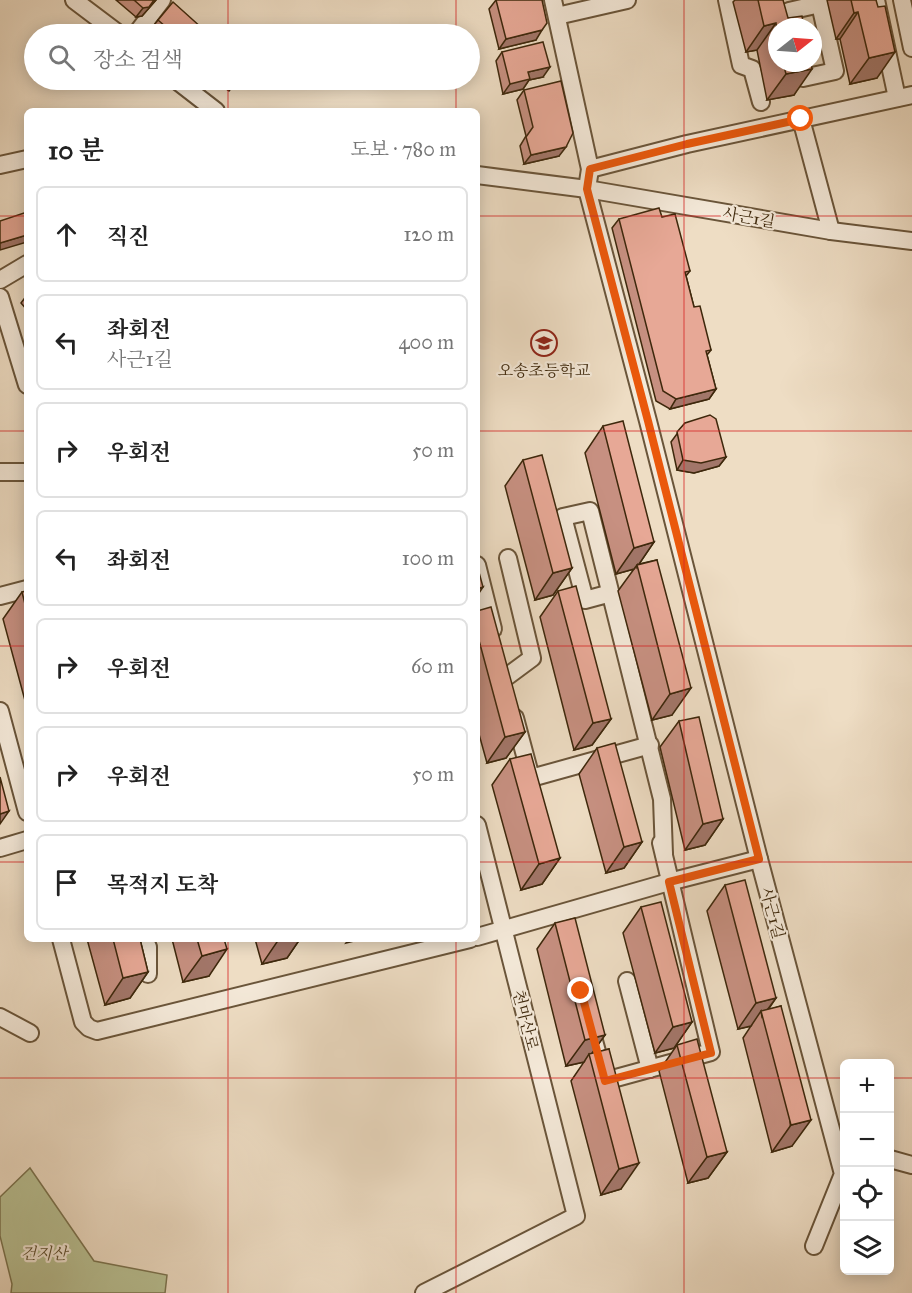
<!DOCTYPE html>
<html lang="ko">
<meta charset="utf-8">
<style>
:root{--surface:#fff;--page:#f2f2f2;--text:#222;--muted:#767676;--line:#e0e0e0}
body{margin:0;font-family:"IM FELL Great Primer","Noto Serif KR",serif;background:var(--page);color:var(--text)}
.controls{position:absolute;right:18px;bottom:18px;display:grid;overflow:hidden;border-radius:9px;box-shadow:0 3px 15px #0003}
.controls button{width:54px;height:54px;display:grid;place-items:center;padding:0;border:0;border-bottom:2px solid var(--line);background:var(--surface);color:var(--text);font:30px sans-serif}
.compass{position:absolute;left:768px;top:18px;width:54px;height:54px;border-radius:50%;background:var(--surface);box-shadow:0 3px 15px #0003;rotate:73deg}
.stop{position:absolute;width:18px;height:18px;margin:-14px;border:4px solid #ea580c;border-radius:50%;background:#fff}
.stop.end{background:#ea580c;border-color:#fff;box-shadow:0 2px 6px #0008}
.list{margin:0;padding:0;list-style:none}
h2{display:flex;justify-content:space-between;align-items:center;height:78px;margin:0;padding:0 24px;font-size:26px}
h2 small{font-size:20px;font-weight:400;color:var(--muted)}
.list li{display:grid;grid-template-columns:39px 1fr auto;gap:18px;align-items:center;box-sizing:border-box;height:96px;margin:0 12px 12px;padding:0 12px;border:2px solid var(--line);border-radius:9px}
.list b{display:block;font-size:22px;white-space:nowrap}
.list p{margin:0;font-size:20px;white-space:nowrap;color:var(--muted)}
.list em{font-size:20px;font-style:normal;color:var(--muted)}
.icon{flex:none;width:33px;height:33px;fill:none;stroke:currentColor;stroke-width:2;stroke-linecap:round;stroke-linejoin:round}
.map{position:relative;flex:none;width:912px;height:1293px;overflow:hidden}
.search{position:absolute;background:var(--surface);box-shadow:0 3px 15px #0003;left:24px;top:24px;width:456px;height:66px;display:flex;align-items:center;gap:15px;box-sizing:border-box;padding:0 21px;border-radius:33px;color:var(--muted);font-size:22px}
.panel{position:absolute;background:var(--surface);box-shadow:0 3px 15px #0003;left:24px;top:108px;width:456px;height:834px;border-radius:9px}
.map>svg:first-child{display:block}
.green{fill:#b9c194;stroke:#7c7450;stroke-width:1.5}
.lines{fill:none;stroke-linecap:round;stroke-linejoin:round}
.minor-casing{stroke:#6a553a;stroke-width:20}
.minor{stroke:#f4e9d9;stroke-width:16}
.wall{fill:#c79081;stroke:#3e280c;stroke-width:1.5}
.shaded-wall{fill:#a27669;stroke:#3e280c;stroke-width:1.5}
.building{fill:#e7a896;stroke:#3e280c;stroke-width:1.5}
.route{stroke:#ea580c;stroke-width:8}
.grid{fill:none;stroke:#d62828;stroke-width:1.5;stroke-opacity:0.55}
.labels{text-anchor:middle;stroke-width:4.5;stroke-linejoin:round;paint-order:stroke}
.street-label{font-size:16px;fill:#3e280c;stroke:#f4e9d9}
.poi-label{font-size:16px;fill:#3e280c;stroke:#f4e9d9}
.park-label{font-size:16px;font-style:italic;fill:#5d4e2e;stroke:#f4e9d9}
</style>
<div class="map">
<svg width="912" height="1293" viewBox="0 0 912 1293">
<rect width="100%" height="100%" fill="#eeddc4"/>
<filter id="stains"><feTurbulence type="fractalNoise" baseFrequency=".00333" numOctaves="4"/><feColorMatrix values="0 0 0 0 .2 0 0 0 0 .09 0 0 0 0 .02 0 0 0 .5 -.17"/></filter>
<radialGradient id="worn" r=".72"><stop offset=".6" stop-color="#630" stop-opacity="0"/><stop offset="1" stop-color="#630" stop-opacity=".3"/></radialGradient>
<!-- green -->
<polygon class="green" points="30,1168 94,1261 167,1275 165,1293 11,1293 12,1284 0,1236 0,1197"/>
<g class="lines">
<defs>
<g id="minor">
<polyline points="74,0 119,34"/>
<polyline points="553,0 590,169 587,189 648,421 759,859 843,1174 814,1246"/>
<polyline points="727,0 741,65 752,69 761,102"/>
<polyline points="876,0 897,98"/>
<polyline points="902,0 912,48"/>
<polyline points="557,16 627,0"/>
<polyline points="792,27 789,11 820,4"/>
<polyline points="136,34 162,0"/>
<polyline points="800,63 803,78 835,71 819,0"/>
<polyline points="176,80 216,111"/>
<polyline points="801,119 831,231"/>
<polyline points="0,165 27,159"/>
<polyline points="590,169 687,144 912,95"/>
<polyline points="477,175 587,189 831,231 912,241"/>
<polyline points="0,280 27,264"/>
<polyline points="0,297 27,385"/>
<polyline points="0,472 27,472"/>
<polyline points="477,565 493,629"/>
<polyline points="611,593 585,600 563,517 590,511 662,799 664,854"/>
<polyline points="0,596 27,589"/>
<polyline points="505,678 532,658 508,558"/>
<polyline points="0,711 27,812"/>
<polyline points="515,718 531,778 650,745"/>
<polyline points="0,848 27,840"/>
<polyline points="477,937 669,882 759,859"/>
<polyline points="61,939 83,1022 89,1028 97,1031 470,939"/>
<polyline points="144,939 148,947 148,974"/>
<polyline points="627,981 650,1069"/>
<polyline points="0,1017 30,1033"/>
<polyline points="590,1026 605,1081 711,1052 661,843"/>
<polyline points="890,1159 912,1165"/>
<polyline points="424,1293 576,1216 477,825"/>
</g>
</defs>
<!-- minor casing -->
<use href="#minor" class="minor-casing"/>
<!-- minor -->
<use href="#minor" class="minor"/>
</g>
<!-- wall -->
<g class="wall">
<polygon points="116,0 156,0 142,16 136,17"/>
<polygon points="496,0 542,0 536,40 499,49 489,9"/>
<polygon points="735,0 783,0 777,27 777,63 811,63 794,95 767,100 757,50 746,52 733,2"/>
<polygon points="827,0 876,0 877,78 850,84 840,39 836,39"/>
<polygon points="158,20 203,29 199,34 157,34 151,29"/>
<polygon points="502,52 543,77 529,80 523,89 503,94 496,61"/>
<polygon points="214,80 238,80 229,91"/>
<polygon points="524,90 559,156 524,164 520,146 526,136 517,100"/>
<polygon points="662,217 690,271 686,276 694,307 711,350 707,355 716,389 709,399 670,409 656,401 612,228 619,219"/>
<polygon points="27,295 27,310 21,303"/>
<polygon points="685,423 726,457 719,466 694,473 677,470 671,442"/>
<polygon points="603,426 654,542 639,564 657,560 672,715 652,720 618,591 634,569 616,574 585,453"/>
<polygon points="523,460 572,568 553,595 535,600 505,486"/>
<polygon points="27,591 27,708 3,619 22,592"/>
<polygon points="558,591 611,719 592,745 574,750 540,617"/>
<polygon points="477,611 525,732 506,758 487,763 477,727"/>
<polygon points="679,721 723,819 705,845 685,850 660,747"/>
<polygon points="597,748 642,842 624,868 606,873 579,774"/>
<polygon points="510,759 560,858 542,884 521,890 492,785"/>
<polygon points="725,885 776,998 768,1010 781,1006 792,1146 772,1152 743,1038 751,1026 738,1029 707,911"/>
<polygon points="641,907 692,1022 674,1048 655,1053 623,933"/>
<polygon points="555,923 605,1035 591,1054 609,1049 621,1189 601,1195 571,1081 584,1062 566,1066 537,949"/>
<polygon points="87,939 140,939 148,972 130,998 105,1005"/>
<polygon points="172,939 224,939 209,976 183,982"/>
<polygon points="255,939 300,939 287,958 262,964"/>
<polygon points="677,1045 727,1152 708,1178 688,1183 659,1071"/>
</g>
<!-- shaded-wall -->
<g class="shaded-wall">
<polygon points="154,0 156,0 142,16 136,17 143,8"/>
<polygon points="858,12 840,39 836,39 854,13"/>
<polygon points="776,23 757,50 746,52 764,26"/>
<polygon points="542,30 536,40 499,49 506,39"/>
<polygon points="895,52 877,78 850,84 869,58"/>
<polygon points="550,67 543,77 529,80 523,89 503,94 510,84 528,72"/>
<polygon points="812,69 794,95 767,100 786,74"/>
<polygon points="566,147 559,156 524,164 531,155"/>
<polygon points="27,235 27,242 0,250 0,243"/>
<polygon points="716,389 709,399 670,409 676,399"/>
<polygon points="726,457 719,466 694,473 677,470 683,460"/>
<polygon points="654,542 637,567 637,565 634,569 616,574 634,548"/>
<polygon points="572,568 553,595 535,600 553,573"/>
<polygon points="483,587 477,596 477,589"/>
<polygon points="691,688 672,715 652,720 670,694"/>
<polygon points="611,719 592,745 574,750 593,723"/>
<polygon points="525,732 506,758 487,763 505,737"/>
<polygon points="9,811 0,824 0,814"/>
<polygon points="723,819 705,845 685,850 703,824"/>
<polygon points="642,842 624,868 606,873 624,847"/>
<polygon points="560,858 542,884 521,890 539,864"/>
<polygon points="279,939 300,939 287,958 262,964"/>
<polygon points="349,939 362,939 346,943"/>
<polygon points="227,949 209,976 183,982 202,956"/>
<polygon points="148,972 130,998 105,1005 123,978"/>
<polygon points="776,998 762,1017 761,1011 751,1026 738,1029 756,1003"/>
<polygon points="692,1022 674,1048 655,1053 673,1027"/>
<polygon points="605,1035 590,1056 589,1054 584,1062 566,1066 585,1040"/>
<polygon points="811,1120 792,1146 772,1152 791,1125"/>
<polygon points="727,1152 708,1178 688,1183 707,1157"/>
<polygon points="639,1163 621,1189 601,1195 619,1169"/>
</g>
<!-- building -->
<g class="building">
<polygon points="134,0 154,0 149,7 143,8"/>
<polygon points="496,0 542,0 547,23 542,30 506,39"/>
<polygon points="758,0 783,0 788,18 802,16 804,27 777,27 777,31 776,23 764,26"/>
<polygon points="851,0 876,0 878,7 885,6 895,52 869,58 858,12 854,13"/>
<polygon points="173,2 203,29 198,34 174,34 158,20"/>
<polygon points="231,27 241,34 226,34"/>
<polygon points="543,42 550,67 528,72 530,79 510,84 502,52"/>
<polygon points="783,63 811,63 812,69 786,74"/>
<polygon points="561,81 573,133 566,147 531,155 526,137 533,127 524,90"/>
<polygon points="659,208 662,217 675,214 690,271 685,272 694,307 700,306 711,350 706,351 716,389 676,399 663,391 619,219"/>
<polygon points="27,212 27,235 0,243 0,221"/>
<polygon points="710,415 716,419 726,457 701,463 683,460 677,432 685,423"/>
<polygon points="623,421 654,542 634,548 603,426"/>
<polygon points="542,455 572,568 553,573 523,460"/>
<polygon points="657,560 691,688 670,694 637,565"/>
<polygon points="477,565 483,587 477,589"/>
<polygon points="576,586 611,719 593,723 558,591"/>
<polygon points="27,591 27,612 22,592"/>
<polygon points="491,607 525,732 505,737 477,633 477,611"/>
<polygon points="699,717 723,819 703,824 679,721"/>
<polygon points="615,743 642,842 624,847 597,748"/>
<polygon points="531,754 560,858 539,864 510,759"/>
<polygon points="0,777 9,811 0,814"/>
<polygon points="745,880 776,998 756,1003 725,885"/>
<polygon points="661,902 692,1022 673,1027 641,907"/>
<polygon points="575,918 605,1035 585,1040 555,923"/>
<polygon points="113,939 140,939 148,972 123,978"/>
<polygon points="197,939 224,939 227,949 202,956"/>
<polygon points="781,1006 811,1120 791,1125 761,1011"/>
<polygon points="697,1039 727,1152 707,1157 677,1045"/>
<polygon points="609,1049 639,1163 619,1169 589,1054"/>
</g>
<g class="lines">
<!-- route -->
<polyline class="route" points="581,991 605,1081 711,1053 669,882 759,859 648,421 587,189 590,169 687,144 801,119"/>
</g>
<!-- grid -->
<path class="grid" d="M 228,0 L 228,34M 456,0 L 456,34M 684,0 L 684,1293M 228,80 L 228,111M 456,80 L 456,111M 0,216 L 27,216M 477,216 L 912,216M 0,431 L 27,431M 477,431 L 912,431M 0,646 L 27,646M 477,646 L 912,646M 0,862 L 27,862M 477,862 L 912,862M 228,939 L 228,1293M 456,939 L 456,1293M 0,1078 L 844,1078M 890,1078 L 912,1078"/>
<!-- icons -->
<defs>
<symbol id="school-ring" viewBox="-11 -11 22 22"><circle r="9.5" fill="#f4e9d9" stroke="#8f2418" stroke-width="1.5"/><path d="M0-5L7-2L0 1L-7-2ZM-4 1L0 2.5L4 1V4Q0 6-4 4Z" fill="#8f2418"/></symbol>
</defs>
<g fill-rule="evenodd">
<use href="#school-ring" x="529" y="328" width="30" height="30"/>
</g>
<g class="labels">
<!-- street labels -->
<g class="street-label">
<text transform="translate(749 217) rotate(10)" y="6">사근1길</text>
<text transform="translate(773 913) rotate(75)" y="6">사근1길</text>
<text transform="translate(526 1020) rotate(76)" y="6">천마산로</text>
</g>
<!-- poi labels -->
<g class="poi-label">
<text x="544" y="376">오송초등학교</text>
</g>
<!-- park labels -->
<g class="park-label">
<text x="44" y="1259">건지산</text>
</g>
</g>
<rect width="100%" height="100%" filter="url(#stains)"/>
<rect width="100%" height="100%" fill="url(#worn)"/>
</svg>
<div class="controls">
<button>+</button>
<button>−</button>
<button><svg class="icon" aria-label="locate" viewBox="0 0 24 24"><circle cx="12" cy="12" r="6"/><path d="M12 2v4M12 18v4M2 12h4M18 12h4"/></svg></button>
<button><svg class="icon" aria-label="layers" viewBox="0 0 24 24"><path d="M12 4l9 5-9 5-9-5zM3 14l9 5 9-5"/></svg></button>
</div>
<svg class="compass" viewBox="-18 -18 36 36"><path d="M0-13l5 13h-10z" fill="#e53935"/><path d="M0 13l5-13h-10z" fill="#767676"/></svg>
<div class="stop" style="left:801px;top:119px"></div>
<div class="stop end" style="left:581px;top:991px"></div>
<div class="search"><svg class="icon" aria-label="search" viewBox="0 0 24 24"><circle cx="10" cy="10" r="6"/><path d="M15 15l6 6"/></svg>장소 검색</div>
<section class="panel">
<h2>10 분<small>도보 · 780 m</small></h2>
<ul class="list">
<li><svg class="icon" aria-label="ahead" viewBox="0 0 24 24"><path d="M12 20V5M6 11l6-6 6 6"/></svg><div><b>직진</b></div><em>120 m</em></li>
<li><svg class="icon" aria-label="left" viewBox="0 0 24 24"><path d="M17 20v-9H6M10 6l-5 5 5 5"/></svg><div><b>좌회전</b><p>사근1길</p></div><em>400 m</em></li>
<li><svg class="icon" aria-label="right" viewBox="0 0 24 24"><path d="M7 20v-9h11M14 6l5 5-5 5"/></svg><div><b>우회전</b></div><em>50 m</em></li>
<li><svg class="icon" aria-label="left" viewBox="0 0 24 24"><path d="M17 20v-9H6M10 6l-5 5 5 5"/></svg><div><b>좌회전</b></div><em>100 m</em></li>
<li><svg class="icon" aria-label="right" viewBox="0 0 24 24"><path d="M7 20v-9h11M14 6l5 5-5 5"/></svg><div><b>우회전</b></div><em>60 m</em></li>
<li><svg class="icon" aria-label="right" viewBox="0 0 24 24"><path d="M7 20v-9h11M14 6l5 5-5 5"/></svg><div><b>우회전</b></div><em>50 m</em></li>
<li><svg class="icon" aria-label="arrive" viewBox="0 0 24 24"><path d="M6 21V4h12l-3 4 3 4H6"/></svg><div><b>목적지 도착</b></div></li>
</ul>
</section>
</div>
